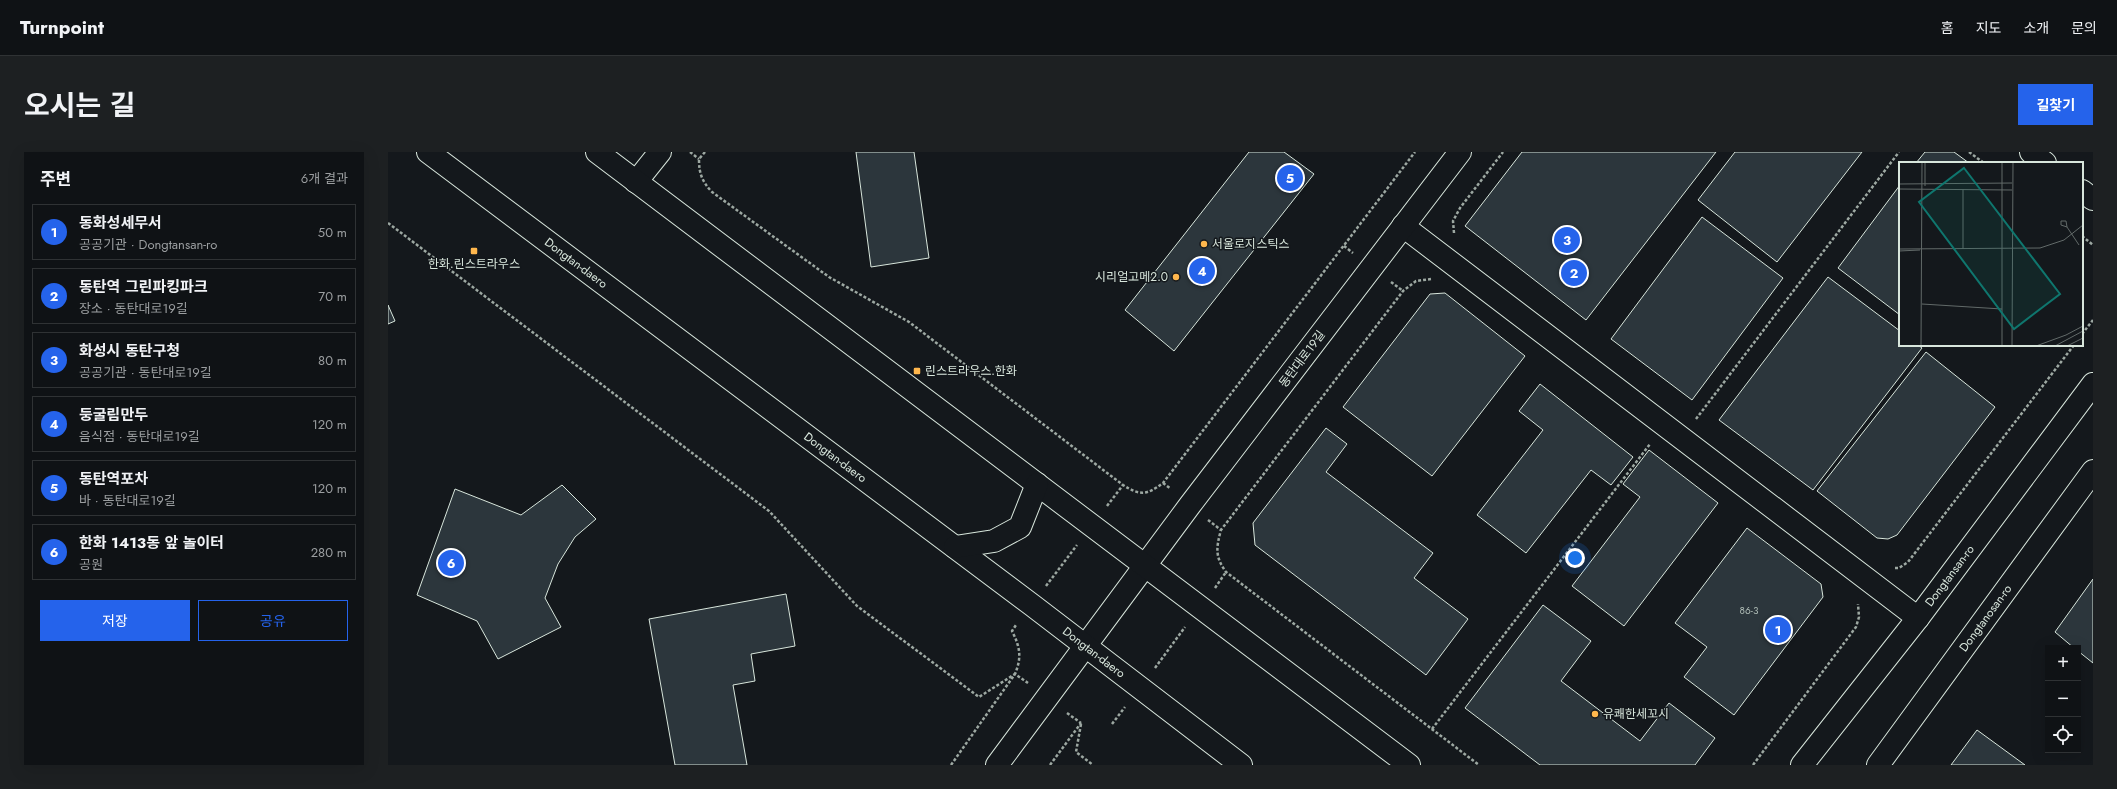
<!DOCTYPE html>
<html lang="ko">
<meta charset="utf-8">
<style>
:root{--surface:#0f1215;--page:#1d2022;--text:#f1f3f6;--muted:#9b9ea0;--line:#2f3234;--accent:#2563eb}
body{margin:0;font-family:Jost,"Noto Sans KR",sans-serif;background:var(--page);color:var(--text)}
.controls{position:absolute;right:12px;bottom:12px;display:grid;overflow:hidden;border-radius:0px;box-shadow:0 4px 16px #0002}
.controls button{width:36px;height:36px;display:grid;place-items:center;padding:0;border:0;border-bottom:1px solid var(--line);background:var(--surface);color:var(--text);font:20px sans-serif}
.you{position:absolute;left:1187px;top:406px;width:14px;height:14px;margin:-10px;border:3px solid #fff;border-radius:50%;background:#1a73e8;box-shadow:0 0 0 6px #1a73e833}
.badge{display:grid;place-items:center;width:26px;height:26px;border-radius:50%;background:var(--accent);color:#fff;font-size:13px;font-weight:700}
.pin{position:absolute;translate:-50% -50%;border:2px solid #fff;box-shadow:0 1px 4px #0006}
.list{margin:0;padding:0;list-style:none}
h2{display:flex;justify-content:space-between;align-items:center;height:52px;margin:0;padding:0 16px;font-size:17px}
h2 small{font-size:13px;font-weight:400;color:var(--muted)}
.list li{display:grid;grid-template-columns:26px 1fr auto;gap:12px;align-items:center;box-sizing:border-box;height:56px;margin:0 8px 8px;padding:0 8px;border:1px solid var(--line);border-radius:0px}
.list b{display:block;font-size:15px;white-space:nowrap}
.list p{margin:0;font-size:13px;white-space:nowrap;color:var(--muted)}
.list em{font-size:13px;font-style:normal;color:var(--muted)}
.actions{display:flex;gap:8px;padding:12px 16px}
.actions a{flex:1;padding:9px 0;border:1px solid var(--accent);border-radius:0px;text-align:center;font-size:14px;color:var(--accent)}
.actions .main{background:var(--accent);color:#fff}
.icon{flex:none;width:22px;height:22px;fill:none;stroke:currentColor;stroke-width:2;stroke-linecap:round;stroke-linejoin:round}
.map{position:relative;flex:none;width:1705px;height:613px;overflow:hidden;border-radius:0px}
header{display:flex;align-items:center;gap:24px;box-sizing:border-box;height:56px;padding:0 20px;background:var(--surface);border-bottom:1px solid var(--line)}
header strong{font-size:19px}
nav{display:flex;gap:22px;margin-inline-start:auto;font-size:14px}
.intro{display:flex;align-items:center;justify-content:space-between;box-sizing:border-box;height:96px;padding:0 24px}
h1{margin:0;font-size:28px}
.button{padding:10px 18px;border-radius:0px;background:var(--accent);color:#fff;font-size:14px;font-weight:700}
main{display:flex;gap:24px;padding:0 24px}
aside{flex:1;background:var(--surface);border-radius:0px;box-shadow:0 4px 16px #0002}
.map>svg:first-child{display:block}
.building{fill:#2c363c;stroke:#d8e6dc}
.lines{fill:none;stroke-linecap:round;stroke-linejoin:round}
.minor-casing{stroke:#d8e6dc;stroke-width:24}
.major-casing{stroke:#d8e6dc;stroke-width:24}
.path{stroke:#9da8a2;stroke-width:2.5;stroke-dasharray:3 2;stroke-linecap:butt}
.minor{stroke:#14181c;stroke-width:22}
.major{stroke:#14181c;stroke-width:22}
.poi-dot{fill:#ffb74d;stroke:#14181c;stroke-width:1.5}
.labels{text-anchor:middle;stroke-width:3;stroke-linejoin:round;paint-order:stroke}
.number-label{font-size:10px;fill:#adbab4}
.poi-label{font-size:12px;fill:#d8e6dc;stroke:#14181c;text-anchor:start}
.street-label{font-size:12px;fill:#d8e6dc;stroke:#14181c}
.inset-road{fill:none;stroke:#626a69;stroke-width:1}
.view{fill:#0f766e;fill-opacity:0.15;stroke:#0f766e;stroke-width:2}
.inset-edge{fill:none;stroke:#d8e6dc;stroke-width:2}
</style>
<header>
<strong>Turnpoint</strong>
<nav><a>홈</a><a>지도</a><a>소개</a><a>문의</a></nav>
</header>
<div class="intro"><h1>오시는 길</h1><a class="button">길찾기</a></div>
<main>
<aside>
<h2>주변<small>6개 결과</small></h2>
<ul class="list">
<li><span class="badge">1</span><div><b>동화성세무서</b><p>공공기관 · Dongtansan-ro</p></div><em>50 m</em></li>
<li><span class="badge">2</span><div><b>동탄역 그린파킹파크</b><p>장소 · 동탄대로19길</p></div><em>70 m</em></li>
<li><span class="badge">3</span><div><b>화성시 동탄구청</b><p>공공기관 · 동탄대로19길</p></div><em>80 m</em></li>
<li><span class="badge">4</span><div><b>둥굴림만두</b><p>음식점 · 동탄대로19길</p></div><em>120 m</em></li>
<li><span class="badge">5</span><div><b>동탄역포차</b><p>바 · 동탄대로19길</p></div><em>120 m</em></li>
<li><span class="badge">6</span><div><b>한화 1413동 앞 놀이터</b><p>공원</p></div><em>280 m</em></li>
</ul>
<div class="actions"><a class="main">저장</a><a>공유</a></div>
</aside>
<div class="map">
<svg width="1705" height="613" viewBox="0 0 1705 613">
<rect width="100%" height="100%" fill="#14181c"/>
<!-- building -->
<g class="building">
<polygon points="468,0 526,0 541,106 483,115"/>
<polygon points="861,0 896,0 926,22 786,199 737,158"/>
<polygon points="1134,0 1328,0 1198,168 1077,74"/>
<polygon points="1347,0 1474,0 1389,110 1310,48"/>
<polygon points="1537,0 1566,0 1581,11 1528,11"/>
<polygon points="1512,33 1512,163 1450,116"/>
<polygon points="1314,65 1395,126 1304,248 1223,187"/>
<polygon points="1440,125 1512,179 1512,193 1530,193 1534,196 1425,338 1331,268"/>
<polygon points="1057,141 1137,204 1044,324 955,255 1042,142"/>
<polygon points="0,153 7,169 0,172"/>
<polygon points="1538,200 1607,255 1509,383 1500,387 1489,386 1429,339"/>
<polygon points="1152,232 1245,305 1223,333 1203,318 1138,401 1089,363 1155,278 1131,259"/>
<polygon points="938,276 959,292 938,320 1045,401 1026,426 1080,467 1038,523 867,393 865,371"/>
<polygon points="1261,298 1330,351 1236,474 1184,434 1252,345 1235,332"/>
<polygon points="174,333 208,367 187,385 170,412 157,446 173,475 110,507 89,469 29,443 67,337 133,363"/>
<polygon points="1359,376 1433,432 1435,445 1346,563 1296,525 1319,495 1287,471"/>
<polygon points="1705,427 1705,511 1690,499 1690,496 1686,496 1667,480"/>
<polygon points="398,442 407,494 363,502 367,529 345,533 359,613 287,613 261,467"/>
<polygon points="1155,453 1203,489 1173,529 1252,589 1281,551 1327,586 1307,613 1152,613 1077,556"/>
<polygon points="1589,578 1637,613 1563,613"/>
</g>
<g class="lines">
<defs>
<g id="minor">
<polyline points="1643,0 1657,11"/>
<polyline points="248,30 272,0"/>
<polyline points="1694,39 1705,47"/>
<polyline points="1015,74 1530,466"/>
<polyline points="609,613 802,353 1072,0"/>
<path id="s1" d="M 1414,613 L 1530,466 L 1705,232"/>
<path id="s2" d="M 1490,613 L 1705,319"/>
</g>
<g id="major">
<path id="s3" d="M 40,0 L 644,453 L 853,613"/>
<polyline points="209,0 1021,613"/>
<polyline points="567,395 606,389 632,375 649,332"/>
</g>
</defs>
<!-- minor casing -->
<use href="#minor" class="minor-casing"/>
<!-- major casing -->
<use href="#major" class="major-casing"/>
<!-- path -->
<g class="path">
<polyline points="302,0 311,7"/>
<path d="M 317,0 L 311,7 C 311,22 314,29 324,40 L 441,125 L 521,170 L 735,333 C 752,344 759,343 775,331 L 1027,0"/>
<polyline points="1581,0 1596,11"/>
<polyline points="0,71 381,359 469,454 591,545 627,522 640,531"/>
<polyline points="1066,81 1065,69 1072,56 1115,0"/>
<polyline points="1694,84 1705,93"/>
<polyline points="956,94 965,101"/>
<path d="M 1043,127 L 1028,129 L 1015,139 L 833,378 C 828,396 827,405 838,420 L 1091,613"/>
<polyline points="1003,130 1015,139"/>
<polyline points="1694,182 1705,168"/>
<polyline points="1308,267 1511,0"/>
<polyline points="775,331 783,337"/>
<polyline points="719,354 735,333"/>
<polyline points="820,368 833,378"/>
<polyline points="1507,416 1511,416 1520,410 1686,193"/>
<polyline points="658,434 689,393"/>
<polyline points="827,436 838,420"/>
<polyline points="767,516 797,475"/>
<polyline points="679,561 693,571"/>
<polyline points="693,572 688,600 705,613"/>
<polyline points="724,572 737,555"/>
<polyline points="1044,577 1262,292"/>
<path d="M 563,613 L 627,522 C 634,505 632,495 624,479 L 628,473"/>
<polyline points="662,613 693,571"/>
<polyline points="1365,613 1468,475 1471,465 1470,452"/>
</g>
<!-- minor -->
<use href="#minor" class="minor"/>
<!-- major -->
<use href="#major" class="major"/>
</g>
<!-- markers -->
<g class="poi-dot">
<circle cx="816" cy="92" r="4"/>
<rect x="82" y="95" width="8" height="8" rx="2"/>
<circle cx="788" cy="125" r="4"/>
<rect x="525" y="215" width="8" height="8" rx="2"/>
<circle cx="1207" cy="562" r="4"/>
</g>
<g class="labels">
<!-- number labels -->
<g class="number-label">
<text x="1361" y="462">86-3</text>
</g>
<!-- poi labels -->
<g class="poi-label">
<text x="824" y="96">서울로지스틱스</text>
<text x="86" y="116" text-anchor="middle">한화.린스트라우스</text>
<text x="780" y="129" text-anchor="end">시리얼고메2.0</text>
<text x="537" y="223">린스트라우스.한화</text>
<text x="1215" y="566">유쾌한세꼬시</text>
</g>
<!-- street labels -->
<g class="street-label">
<text dy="4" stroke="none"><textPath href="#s3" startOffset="185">Dongtan-daero</textPath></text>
<text transform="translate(914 207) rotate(-53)" y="4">동탄대로19길</text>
<text dy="4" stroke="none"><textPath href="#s3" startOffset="509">Dongtan-daero</textPath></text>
<text dy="4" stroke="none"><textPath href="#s1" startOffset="240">Dongtansan-ro</textPath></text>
<text dy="4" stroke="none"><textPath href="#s2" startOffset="182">Dongtanosan-ro</textPath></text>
<text dy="4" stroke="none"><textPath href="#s3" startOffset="833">Dongtan-daero</textPath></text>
</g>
</g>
<!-- overview -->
<g transform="translate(1511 10)">
<rect width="184" height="184" fill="#14181c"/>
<path class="inset-road" d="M 26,0 L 26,24M 0,22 L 113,21M 0,27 L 113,28M 168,65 L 162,63 L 162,59 L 167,59 L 168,65 L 180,83M 0,87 L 141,86 L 165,78 L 184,63M 64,87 L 64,27M 0,89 L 21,88M 23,142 L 103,147M 22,184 L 23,0M 103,184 L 103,0M 113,184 L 114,0M 137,184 L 167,173 L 184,164M 156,184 L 184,169M 168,184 L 184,176"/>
<path class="view" d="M 65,6 L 161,132 L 115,167 L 20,40 Z"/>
<rect width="184" height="184" class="inset-edge"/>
</g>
</svg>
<div class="controls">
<button>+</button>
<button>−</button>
<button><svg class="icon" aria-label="locate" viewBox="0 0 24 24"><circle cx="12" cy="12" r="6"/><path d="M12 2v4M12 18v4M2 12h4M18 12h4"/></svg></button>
</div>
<div class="you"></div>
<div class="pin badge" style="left:1390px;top:478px">1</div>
<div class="pin badge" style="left:1186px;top:121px">2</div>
<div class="pin badge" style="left:1179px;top:88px">3</div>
<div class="pin badge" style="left:814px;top:119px">4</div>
<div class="pin badge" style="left:902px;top:26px">5</div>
<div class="pin badge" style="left:63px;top:411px">6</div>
</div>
</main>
